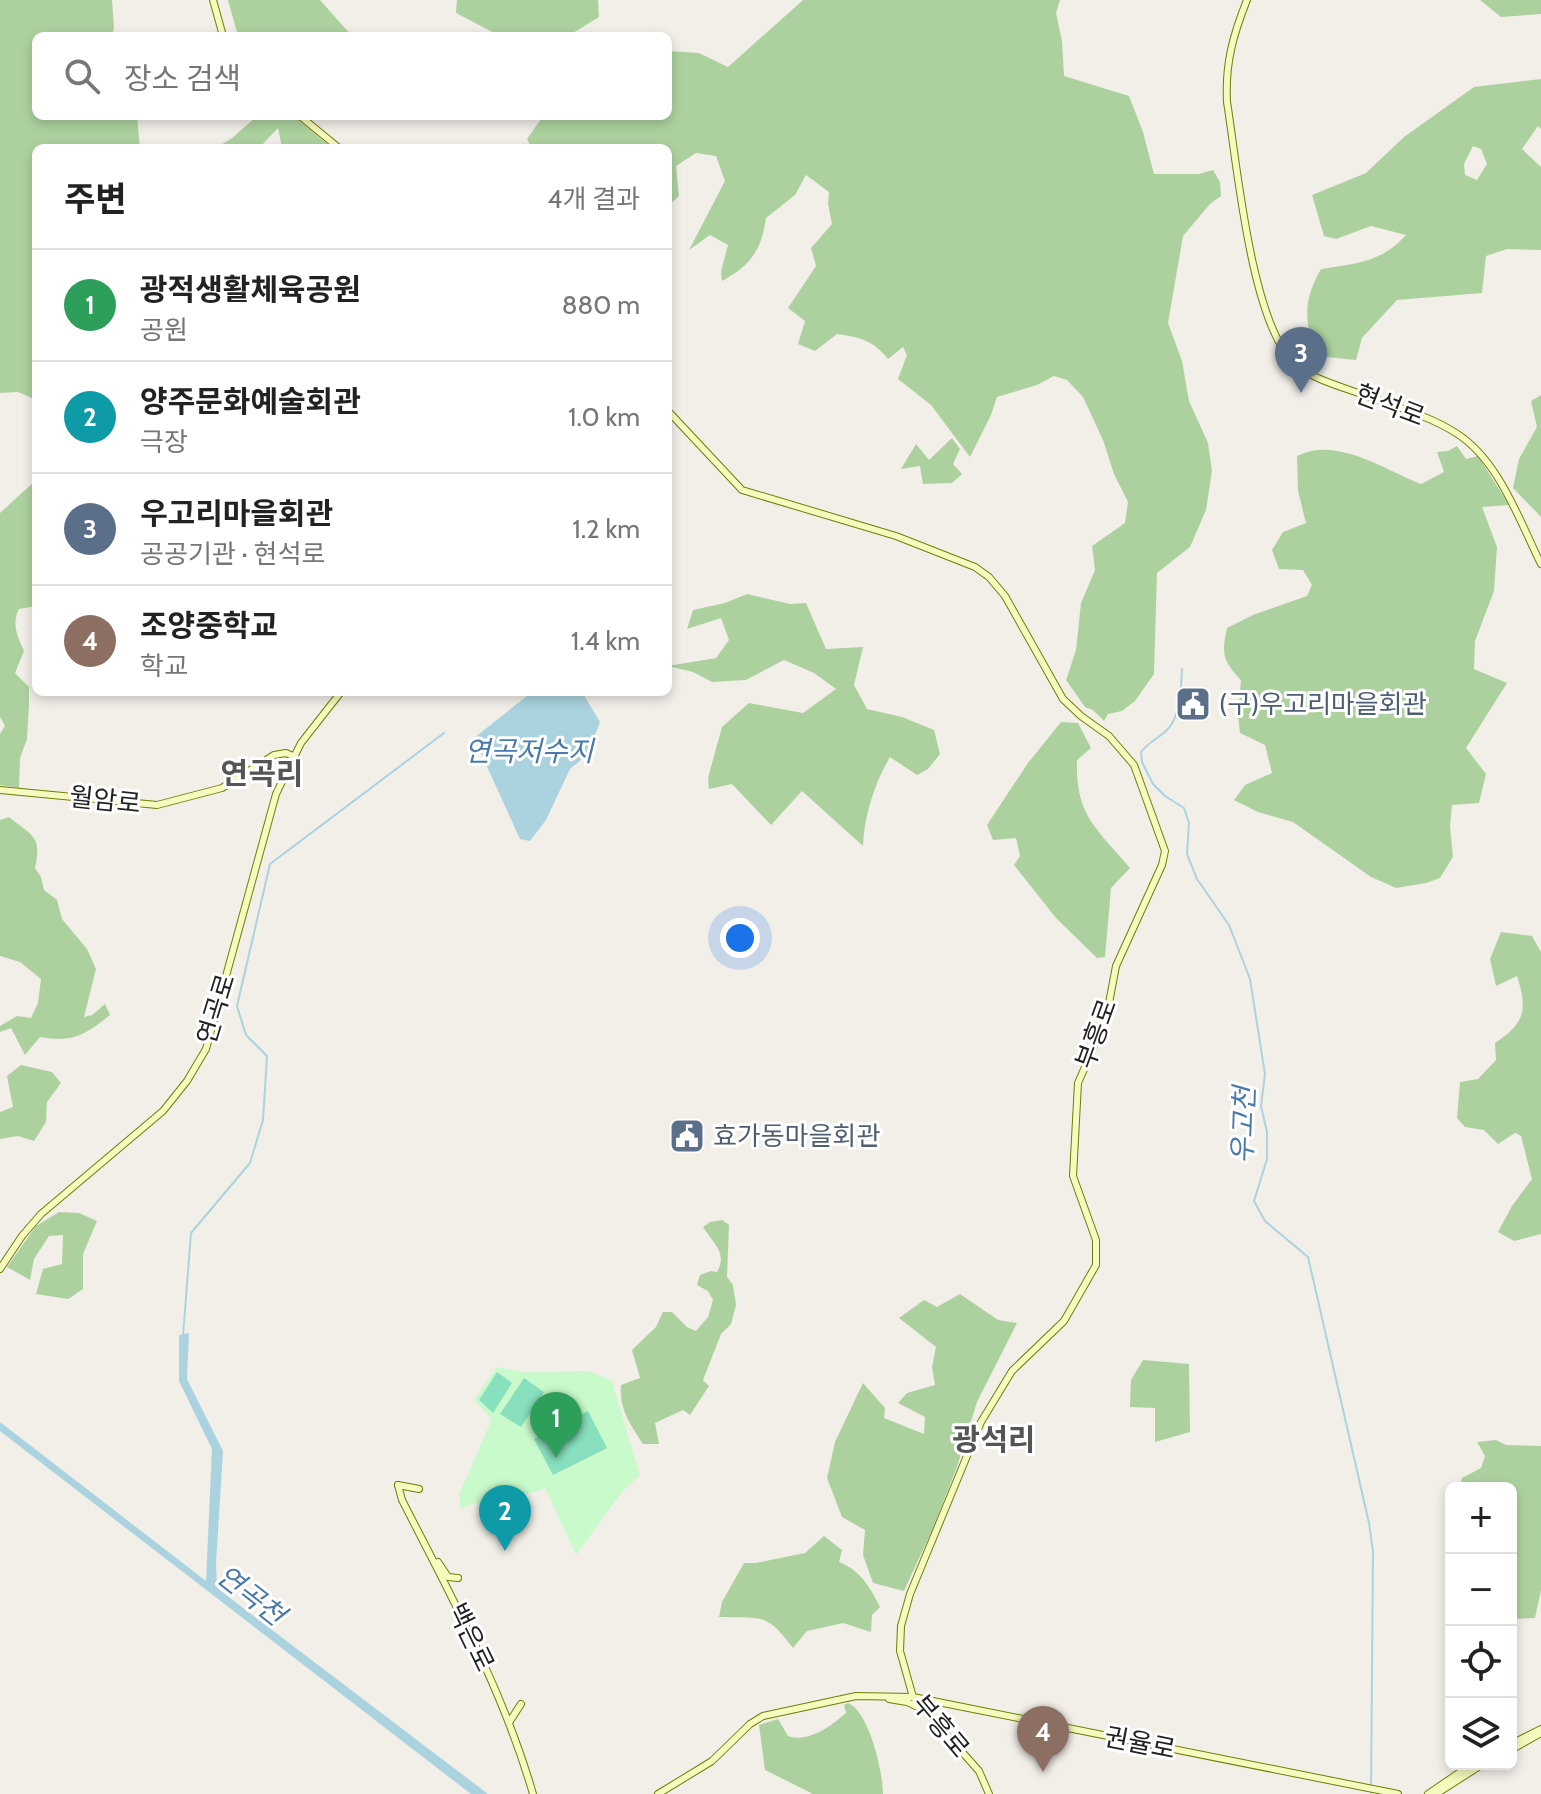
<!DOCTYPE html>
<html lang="ko">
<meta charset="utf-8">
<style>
:root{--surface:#fff;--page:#f2f2f2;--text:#222;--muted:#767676;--line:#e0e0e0;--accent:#b45309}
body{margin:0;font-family:Cabin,"Noto Sans KR",sans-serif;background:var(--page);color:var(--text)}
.controls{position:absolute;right:24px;bottom:24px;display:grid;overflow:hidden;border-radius:12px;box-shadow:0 4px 12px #0003}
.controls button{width:72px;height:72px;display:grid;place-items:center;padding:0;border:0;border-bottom:2px solid var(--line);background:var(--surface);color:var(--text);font:40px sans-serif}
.you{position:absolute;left:740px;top:938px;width:28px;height:28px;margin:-20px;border:6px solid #fff;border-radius:50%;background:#1a73e8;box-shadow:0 0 0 12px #1a73e833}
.badge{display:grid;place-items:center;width:52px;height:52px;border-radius:50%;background:var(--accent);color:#fff;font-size:26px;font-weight:700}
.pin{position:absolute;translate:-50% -66px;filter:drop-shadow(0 2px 4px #0008)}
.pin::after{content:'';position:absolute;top:42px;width:28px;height:24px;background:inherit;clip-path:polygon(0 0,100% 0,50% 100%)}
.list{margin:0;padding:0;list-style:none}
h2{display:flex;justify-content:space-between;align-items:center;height:104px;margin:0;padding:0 32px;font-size:34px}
h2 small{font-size:26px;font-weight:400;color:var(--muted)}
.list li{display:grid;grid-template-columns:52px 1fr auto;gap:24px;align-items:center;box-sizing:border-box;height:112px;padding:0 32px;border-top:2px solid var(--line)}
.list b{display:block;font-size:30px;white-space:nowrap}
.list p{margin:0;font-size:26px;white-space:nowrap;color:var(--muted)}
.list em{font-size:26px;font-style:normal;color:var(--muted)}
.icon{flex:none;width:44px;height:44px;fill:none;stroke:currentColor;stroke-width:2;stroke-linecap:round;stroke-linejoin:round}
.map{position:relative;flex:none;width:1541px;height:1794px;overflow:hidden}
.search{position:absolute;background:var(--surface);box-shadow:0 4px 12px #0003;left:32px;top:32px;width:640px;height:88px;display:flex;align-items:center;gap:20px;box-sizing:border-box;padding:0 28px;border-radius:12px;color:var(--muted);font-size:30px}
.panel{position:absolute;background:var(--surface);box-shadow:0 4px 12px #0003;left:32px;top:144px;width:640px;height:552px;border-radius:12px}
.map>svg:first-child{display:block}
.forest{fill:#add19e;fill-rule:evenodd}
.park{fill:#c8facc}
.pitch{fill:#88e0be}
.water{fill:#aad3df}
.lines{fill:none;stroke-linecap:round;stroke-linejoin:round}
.stream{stroke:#aad3df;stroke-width:2}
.secondary-casing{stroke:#707d05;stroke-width:8}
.secondary{stroke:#f7fabf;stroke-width:6}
.labels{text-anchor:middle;stroke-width:6;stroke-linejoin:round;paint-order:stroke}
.street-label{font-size:26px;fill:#222;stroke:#fff}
.service-label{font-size:26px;fill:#4e5e75;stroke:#fff;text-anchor:start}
.water-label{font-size:28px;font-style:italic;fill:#4a7aab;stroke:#fff}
.quarter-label{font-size:30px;font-weight:bold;fill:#555;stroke:#fff}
</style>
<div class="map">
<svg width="1541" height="1794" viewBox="0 0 1541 1794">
<rect width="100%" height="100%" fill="#f2efe9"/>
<!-- forest -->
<g class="forest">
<polygon points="0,0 112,0 114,28 112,36 36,36 36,116 137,116 140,148 36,148 36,400 18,392 0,393"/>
<polygon points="228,0 320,0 352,36 238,36"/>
<polygon points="457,0 598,0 599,17 568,36 500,36 456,13"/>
<path d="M 803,0 L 1060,0 L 1056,13 L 1062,41 L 1064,76 L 1129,96 L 1143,132 L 1154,174 L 1199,174 L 1213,170 L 1220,182 L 1221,196 L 1210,204 L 1183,236 L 1168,323 L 1182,361 L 1189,401 L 1208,443 L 1212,471 L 1206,510 L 1190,547 L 1157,573 L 1154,674 L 1135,701 L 1122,711 L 1108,714 L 1104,721 L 1093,710 L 1085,707 L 1066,680 L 1076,650 L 1081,603 L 1095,570 L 1092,546 L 1125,523 L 1128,502 L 1114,474 L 1103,440 L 1083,397 L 1067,380 L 1054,376 L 1037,385 L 997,397 L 991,415 L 970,457 L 931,405 L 898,379 L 907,355 L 903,347 L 888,359 C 874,341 860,337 837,334 L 815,351 L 798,344 L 805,321 L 788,308 L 816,266 L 811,248 L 832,224 L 828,204 L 829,192 L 806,175 L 795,195 L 766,218 C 761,251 751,265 722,281 L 721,271 L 728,245 L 710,235 L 689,250 L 725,181 L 716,156 L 696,153 L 676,166 L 679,196 L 668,206 L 668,148 L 532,148 L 527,139 L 543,116 L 668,116 L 668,51 L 699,53 L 728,67 Z"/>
<polygon points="1480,0 1541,0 1541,14 1501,17"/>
<path d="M 1541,79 L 1541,129 L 1538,126 L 1522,149 L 1541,167 L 1541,250 L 1507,249 L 1486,256 L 1482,293 L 1397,300 L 1362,338 L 1356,360 L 1316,356 C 1305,322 1302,302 1321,269 C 1355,264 1382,262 1406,235 L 1371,226 L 1336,239 L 1324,236 L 1312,195 L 1366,173 L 1404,137 L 1474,87 ZM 1473,146 L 1481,149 L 1487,164 L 1477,180 L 1465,175 L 1464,164 Z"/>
<polygon points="257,116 294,116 332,148 282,148 278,128 259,148 216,148 232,138"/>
<polygon points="1541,395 1541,517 1513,488 1519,459 1537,427 1531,401"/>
<polygon points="952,438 960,449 953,464 962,474 952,483 923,484 920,466 901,469 916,444 929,460"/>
<path d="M 1457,446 L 1466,459 L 1478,456 L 1509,505 L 1482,507 L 1497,547 L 1494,591 L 1475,641 L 1474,669 L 1507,683 L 1466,748 L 1486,774 L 1479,803 L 1452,805 L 1450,826 L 1453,857 L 1440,878 L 1426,883 L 1396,888 L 1371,877 L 1293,822 L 1258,812 L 1234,800 L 1245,785 L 1272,773 L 1265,745 L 1240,733 L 1238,716 L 1241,680 C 1223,661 1221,654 1227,628 L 1253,615 L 1307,596 L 1312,585 L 1303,570 L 1279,569 L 1272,550 L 1283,532 L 1306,523 L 1298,491 L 1297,456 C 1336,436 1383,469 1421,484 L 1444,472 L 1437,452 L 1448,451 Z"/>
<path d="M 36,480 L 36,606 L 19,609 C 11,624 18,637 24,651 L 15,673 L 29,687 L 29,706 L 27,739 L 20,758 L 19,788 L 0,785 L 0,734 L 5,726 L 0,717 L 0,513 Z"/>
<path d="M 747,594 L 790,604 L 806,603 L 826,649 L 863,647 L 854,685 L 867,709 L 902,717 L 934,730 L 940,754 L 928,769 L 917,775 L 890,757 C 875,782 864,816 863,846 L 802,791 L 771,825 L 732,784 L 709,789 L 708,778 L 722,727 L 749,703 L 803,713 L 836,689 L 814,673 L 784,660 L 746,680 L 712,682 L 693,672 L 668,666 L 716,658 L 729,640 L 721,618 L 687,629 L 693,610 L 725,603 Z"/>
<path d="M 1061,722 L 1078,723 L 1091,748 L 1077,760 C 1075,815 1097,829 1130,868 L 1111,888 L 1105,957 L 1097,958 L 1056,918 L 1014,865 L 1020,856 L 1016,838 L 993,840 L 987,825 L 1028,763 Z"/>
<path d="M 9,817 C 33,837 42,835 35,868 L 41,877 L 44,890 L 57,900 L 62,919 L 87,949 L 96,969 L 84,1017 L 92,1015 L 105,1004 L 110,1015 C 85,1035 73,1043 40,1037 L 25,1055 L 11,1028 L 0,1032 L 0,1026 L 17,1016 L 31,1018 L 38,1003 L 41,979 L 20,962 L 0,956 L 0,820 Z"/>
<path d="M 1501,932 L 1532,936 L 1541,952 L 1541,1234 L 1514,1241 L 1498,1232 L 1512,1206 L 1532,1179 L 1521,1136 L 1515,1133 L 1498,1144 L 1484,1130 L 1465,1127 L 1457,1118 L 1460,1082 L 1478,1079 L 1496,1060 L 1495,1043 C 1525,1023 1528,1010 1517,976 L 1496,986 L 1490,959 Z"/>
<polygon points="21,1065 52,1072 61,1083 47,1102 46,1122 34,1141 18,1136 0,1139 0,1112 13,1107 7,1076"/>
<polygon points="59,1212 79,1213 97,1221 83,1254 83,1289 68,1299 36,1294 43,1269 62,1264 63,1235 49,1236 34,1259 30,1280 7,1267 36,1226"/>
<path d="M 722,1220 L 729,1225 L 727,1277 L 733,1285 L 736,1305 L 731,1324 L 721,1334 L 703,1380 L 709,1386 L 690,1415 L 683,1410 L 655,1423 L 659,1444 L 643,1444 C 630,1424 619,1409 621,1385 L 640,1378 L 632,1350 L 656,1327 L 663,1312 L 672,1312 L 687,1327 L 696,1331 L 708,1317 L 713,1300 L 708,1291 L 697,1285 L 700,1275 L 711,1271 L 717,1272 C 728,1253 713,1243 703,1227 L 710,1222 Z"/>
<polygon points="960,1294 998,1320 1017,1323 977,1402 957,1467 933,1528 904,1591 873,1583 863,1555 865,1530 842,1517 827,1478 835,1442 863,1383 885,1408 884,1418 924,1434 925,1417 898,1403 907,1393 935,1385 932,1367 936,1347 899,1318 924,1300 937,1307"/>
<polygon points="1143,1360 1189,1364 1190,1432 1155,1442 1155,1408 1130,1407 1131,1380"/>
<polygon points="1496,1440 1506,1445 1541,1446 1541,1590 1535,1618 1511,1619 1511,1488 1459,1488 1462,1478 1481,1468 1485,1456 1477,1442"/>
<path d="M 824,1536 L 842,1550 L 839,1562 C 860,1570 870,1587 880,1607 L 872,1615 L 871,1632 L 843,1623 L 807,1631 L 793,1648 C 765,1611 762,1619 719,1617 L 722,1602 L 744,1563 L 756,1563 L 805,1553 Z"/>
<path d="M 848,1703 C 869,1711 883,1772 883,1794 L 813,1794 L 765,1770 L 759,1725 L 778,1719 L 788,1736 C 809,1743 831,1726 846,1713 L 844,1705 Z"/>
</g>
<!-- park -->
<polygon class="park" points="497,1367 523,1372 589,1371 612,1381 640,1475 622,1492 576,1555 545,1488 481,1510 476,1502 461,1509 459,1495 492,1419 474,1400"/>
<!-- pitch -->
<g class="pitch">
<polygon points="497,1372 512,1383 493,1413 479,1400"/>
<polygon points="524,1378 544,1392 521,1427 500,1414"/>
<polygon points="588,1411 607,1448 553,1475 534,1439"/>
</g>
<!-- water -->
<g class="water">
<polygon points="532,692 582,692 600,722 588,754 570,769 546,820 530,841 520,839 474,738"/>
<polygon points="189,1333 187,1379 223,1451 216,1563 217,1588 488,1794 471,1794 0,1431 0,1422 206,1581 212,1449 179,1381 179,1335"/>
</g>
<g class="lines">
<!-- stream -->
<g class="stream">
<path d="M 1182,669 C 1181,688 1181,717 1166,731 C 1158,738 1148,743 1141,752 L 1142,762 L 1153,784 L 1165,796 L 1184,808 L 1189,823 L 1187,854 L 1197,879 L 1229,925 L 1250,979 L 1265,1074 L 1261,1106 L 1267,1132 L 1267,1159 L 1254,1201 L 1265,1221 L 1308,1257 L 1369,1523 L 1373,1552 L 1371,1794"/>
<polyline points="183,1336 191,1233 250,1163 263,1120 267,1056 246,1035 237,1006 270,864 444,733"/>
</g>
<defs>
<g id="secondary">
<polyline points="213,0 223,36"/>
<path d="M 1247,0 C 1233,35 1225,64 1227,102 C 1237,164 1251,322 1294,363 C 1311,380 1350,389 1372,398 C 1400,408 1431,417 1456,433 C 1499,460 1519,520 1541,564"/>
<polyline points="300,116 339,148"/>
<polyline points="668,411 742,490 896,536 975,567 989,577 1005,596 1063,699 1081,716 1109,736 1134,765 1165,851 1162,865 1116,966 1106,1019 1078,1083 1073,1176 1096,1240 1096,1265 1064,1321 1012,1371 981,1422 910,1594 901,1626 900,1651 913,1697 979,1771 989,1794"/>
<polyline points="0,790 157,805 222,788 274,755 286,753 293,756"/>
<polyline points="0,1269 22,1236 41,1214 163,1111 187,1081 206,1049 276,794 301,743 341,692"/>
<path d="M 398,1485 L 402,1500 C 451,1596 503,1690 533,1794"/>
<polyline points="398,1485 419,1489"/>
<polyline points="438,1562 448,1577 458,1578"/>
<polyline points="889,1699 907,1702 922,1709 933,1701"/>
<polyline points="510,1721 521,1704"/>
<polyline points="1511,1744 1541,1729"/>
<polyline points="1511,1750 1541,1733"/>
<polyline points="658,1794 712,1761 750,1724 763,1716 856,1696 913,1697 1398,1794"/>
<polyline points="1428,1794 1472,1764"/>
<polyline points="1436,1794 1483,1764"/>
</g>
</defs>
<!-- secondary casing -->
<use href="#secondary" class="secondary-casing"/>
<!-- secondary -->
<use href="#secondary" class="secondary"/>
</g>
<!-- icons -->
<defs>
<symbol id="civic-square" viewBox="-11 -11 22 22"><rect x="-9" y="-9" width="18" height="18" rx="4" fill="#5c6f8a" stroke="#fff"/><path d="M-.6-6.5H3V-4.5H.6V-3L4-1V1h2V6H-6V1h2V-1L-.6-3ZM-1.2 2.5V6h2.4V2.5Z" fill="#fff"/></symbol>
</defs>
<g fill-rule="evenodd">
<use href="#civic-square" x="1173" y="684" width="40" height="40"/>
<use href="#civic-square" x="667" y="1116" width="40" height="40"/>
</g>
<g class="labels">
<!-- street labels -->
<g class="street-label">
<text transform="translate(1390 405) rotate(21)" y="9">현석로</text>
<text transform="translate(105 800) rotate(6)" y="9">월암로</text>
<text transform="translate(216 1009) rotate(-73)" y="9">연곡로</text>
<text transform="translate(1096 1034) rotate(-70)" y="9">부흥로</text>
<text transform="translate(471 1637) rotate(64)" y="9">백은로</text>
<text transform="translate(941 1726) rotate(50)" y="9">부흥로</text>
<text transform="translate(1140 1743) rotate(11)" y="9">권율로</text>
</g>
<!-- service labels -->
<g class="service-label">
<text x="1219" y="713">(구)우고리마을회관</text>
<text x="713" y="1145">효가동마을회관</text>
</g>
<!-- water labels -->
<g class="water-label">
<text x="529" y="761">연곡저수지</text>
<text transform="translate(1243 1125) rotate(-88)" y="10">우고천</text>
<text transform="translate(251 1595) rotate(38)" y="10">연곡천</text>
</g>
<!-- quarter labels -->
<g class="quarter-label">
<text x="262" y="784">연곡리</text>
<text x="994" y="1450">광석리</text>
</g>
</g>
</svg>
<div class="controls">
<button>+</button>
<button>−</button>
<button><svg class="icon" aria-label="locate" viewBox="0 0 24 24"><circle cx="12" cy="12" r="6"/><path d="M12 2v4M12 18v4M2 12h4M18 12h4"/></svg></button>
<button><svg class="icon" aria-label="layers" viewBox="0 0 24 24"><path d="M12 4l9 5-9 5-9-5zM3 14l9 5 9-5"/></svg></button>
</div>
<div class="you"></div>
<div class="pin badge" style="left:556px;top:1458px;background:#2e9e5b">1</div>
<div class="pin badge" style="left:505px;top:1551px;background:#0f9aa8">2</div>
<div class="pin badge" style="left:1301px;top:393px;background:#5c6f8a">3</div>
<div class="pin badge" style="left:1043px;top:1772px;background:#8d6e63">4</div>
<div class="search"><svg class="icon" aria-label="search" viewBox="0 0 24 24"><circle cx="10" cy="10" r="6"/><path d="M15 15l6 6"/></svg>장소 검색</div>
<section class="panel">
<h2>주변<small>4개 결과</small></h2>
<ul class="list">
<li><span class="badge" style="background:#2e9e5b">1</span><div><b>광적생활체육공원</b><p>공원</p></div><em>880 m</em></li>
<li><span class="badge" style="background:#0f9aa8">2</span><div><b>양주문화예술회관</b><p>극장</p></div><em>1.0 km</em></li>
<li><span class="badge" style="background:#5c6f8a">3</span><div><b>우고리마을회관</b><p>공공기관 · 현석로</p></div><em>1.2 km</em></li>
<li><span class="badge" style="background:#8d6e63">4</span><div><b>조양중학교</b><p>학교</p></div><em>1.4 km</em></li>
</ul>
</section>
</div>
